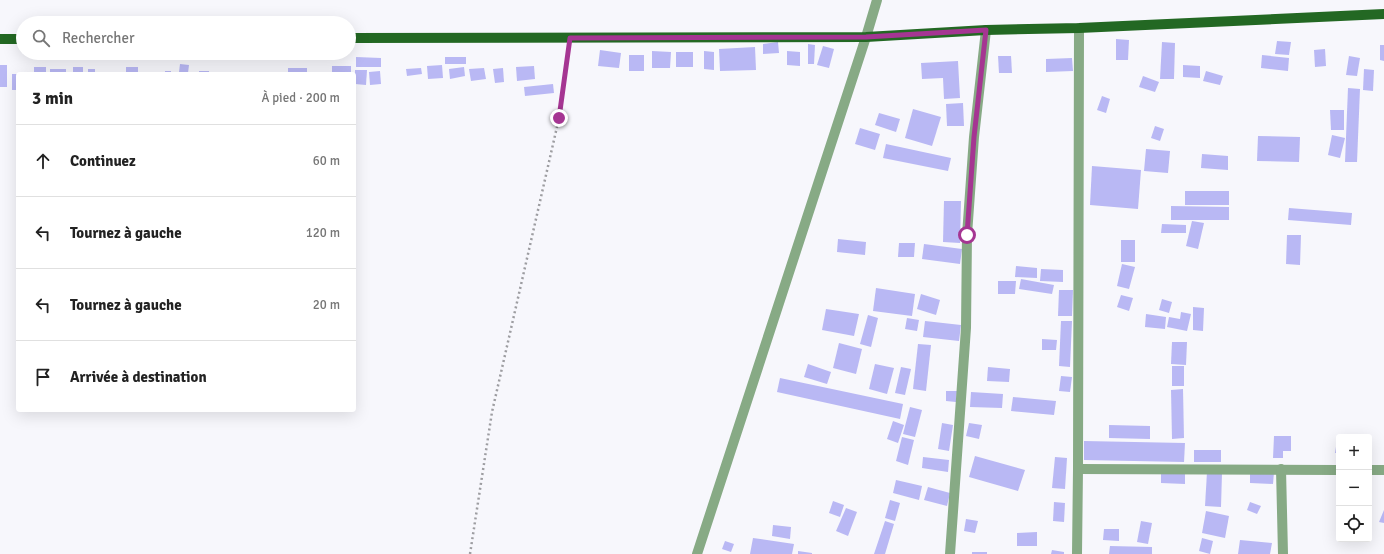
<!DOCTYPE html>
<html lang="fr">
<meta charset="utf-8">
<style>
:root{--surface:#fff;--page:#f2f2f2;--text:#222;--muted:#767676;--line:#e0e0e0}
body{margin:0;font-family:Signika,sans-serif;background:var(--page);color:var(--text)}
.controls{position:absolute;right:12px;bottom:12px;display:grid;overflow:hidden;border-radius:4px;box-shadow:0 4px 16px #0002}
.controls button{width:36px;height:36px;display:grid;place-items:center;padding:0;border:0;border-bottom:1px solid var(--line);background:var(--surface);color:var(--text);font:20px sans-serif}
.stop{position:absolute;width:12px;height:12px;margin:-9px;border:3px solid #a53592;border-radius:50%;background:#fff}
.stop.end{background:#a53592;border-color:#fff;box-shadow:0 1px 4px #0008}
.list{margin:0;padding:0;list-style:none}
h2{display:flex;justify-content:space-between;align-items:center;height:52px;margin:0;padding:0 16px;font-size:17px}
h2 small{font-size:13px;font-weight:400;color:var(--muted)}
.list li{display:grid;grid-template-columns:26px 1fr auto;gap:12px;align-items:center;box-sizing:border-box;height:72px;padding:0 16px;border-top:1px solid var(--line)}
.list b{display:block;font-size:15px;white-space:nowrap}
.list em{font-size:13px;font-style:normal;color:var(--muted)}
.icon{flex:none;width:22px;height:22px;fill:none;stroke:currentColor;stroke-width:2;stroke-linecap:round;stroke-linejoin:round}
.map{position:relative;flex:none;width:1384px;height:554px;overflow:hidden}
.search{position:absolute;background:var(--surface);box-shadow:0 4px 16px #0002;left:16px;top:16px;width:340px;height:44px;display:flex;align-items:center;gap:10px;box-sizing:border-box;padding:0 14px;border-radius:22px;color:var(--muted);font-size:15px}
.panel{position:absolute;background:var(--surface);box-shadow:0 4px 16px #0002;left:16px;top:72px;width:340px;height:340px;border-radius:4px}
.map>svg:first-child{display:block}
.building{fill:#b9b8f4}
.lines{fill:none;stroke-linecap:round;stroke-linejoin:round}
.path{stroke:#9d9da1;stroke-width:2.5;stroke-dasharray:2 3;stroke-linecap:butt}
.street{stroke:#87aa85;stroke-width:10}
.primary{stroke:#236823;stroke-width:10}
.route{stroke:#a53592;stroke-width:5}
</style>
<div class="map">
<svg width="1384" height="554" viewBox="0 0 1384 554">
<rect width="100%" height="100%" fill="#f7f7fc"/>
<!-- building -->
<g class="building">
<polygon points="1116,39 1129,40 1128,60 1116,60"/>
<polygon points="1277,41 1291,42 1289,55 1275,54"/>
<polygon points="778,42 779,53 763,54 763,44"/>
<polygon points="1162,42 1175,43 1174,79 1160,79"/>
<polygon points="808,44 815,45 814,64 808,64"/>
<polygon points="1380,45 1384,45 1384,61 1380,60"/>
<polygon points="823,46 834,49 829,68 817,65"/>
<polygon points="755,47 756,70 720,71 719,49"/>
<polygon points="1325,49 1326,66 1315,67 1314,50"/>
<polygon points="600,50 621,53 619,68 598,66"/>
<polygon points="652,51 671,52 670,68 652,68"/>
<polygon points="704,51 714,52 714,70 704,69"/>
<polygon points="787,51 800,52 800,66 787,65"/>
<rect x="676" y="52" width="17" height="15"/>
<rect x="629" y="55" width="15" height="16"/>
<polygon points="1262,55 1289,58 1288,71 1261,68"/>
<polygon points="998,56 1011,56 1012,73 999,73"/>
<polygon points="1349,56 1360,58 1357,76 1346,75"/>
<polygon points="356,57 381,58 381,67 356,67"/>
<rect x="445" y="57" width="21" height="7"/>
<polygon points="1072,58 1073,71 1046,72 1046,59"/>
<polygon points="958,61 960,98 944,99 943,78 922,79 921,63"/>
<polygon points="180,64 189,65 188,73 179,72"/>
<rect x="0" y="65" width="7" height="22"/>
<polygon points="442,65 443,78 428,79 427,66"/>
<polygon points="1183,65 1200,66 1200,78 1183,77"/>
<rect x="332" y="66" width="19" height="8"/>
<polygon points="534,66 535,79 517,81 516,67"/>
<rect x="34" y="67" width="12" height="7"/>
<rect x="73" y="67" width="10" height="7"/>
<rect x="126" y="67" width="12" height="7"/>
<polygon points="464,67 465,76 450,79 449,69"/>
<rect x="288" y="68" width="19" height="6"/>
<polygon points="421,68 422,74 407,76 406,69"/>
<polygon points="484,68 486,79 471,81 469,69"/>
<polygon points="503,68 504,82 495,83 493,69"/>
<rect x="50" y="69" width="16" height="5"/>
<rect x="88" y="69" width="7" height="5"/>
<polygon points="1364,69 1374,70 1373,91 1363,90"/>
<polygon points="355,70 367,70 366,85 355,84"/>
<rect x="165" y="71" width="6" height="3"/>
<rect x="199" y="71" width="10" height="3"/>
<polygon points="380,71 381,84 370,85 369,72"/>
<polygon points="1206,71 1223,76 1220,85 1203,81"/>
<rect x="12" y="74" width="6" height="16"/>
<polygon points="1143,76 1159,82 1155,92 1139,87"/>
<polygon points="553,84 554,93 525,96 524,87"/>
<polygon points="1348,88 1360,89 1357,162 1345,162"/>
<polygon points="1102,96 1110,99 1106,113 1097,110"/>
<polygon points="963,103 964,126 947,126 946,104"/>
<polygon points="913,109 941,117 932,146 905,138"/>
<polygon points="1330,110 1344,110 1344,130 1331,130"/>
<polygon points="879,113 900,119 896,132 875,125"/>
<polygon points="1155,126 1164,129 1160,141 1151,138"/>
<polygon points="860,128 880,134 875,150 855,144"/>
<polygon points="1332,135 1345,138 1340,158 1328,155"/>
<polygon points="1258,136 1300,137 1299,162 1257,161"/>
<polygon points="886,144 951,158 948,171 883,158"/>
<polygon points="1146,149 1170,151 1168,173 1144,171"/>
<polygon points="1202,154 1228,156 1228,170 1201,168"/>
<polygon points="1092,166 1141,170 1138,209 1090,205"/>
<rect x="1185" y="191" width="44" height="14"/>
<polygon points="944,201 961,201 960,243 943,242"/>
<polygon points="1171,206 1229,207 1229,220 1171,220"/>
<polygon points="1289,208 1352,213 1351,225 1288,220"/>
<polygon points="1192,221 1204,223 1198,249 1186,246"/>
<polygon points="1162,224 1186,225 1186,233 1161,233"/>
<polygon points="1287,235 1301,235 1300,265 1286,264"/>
<polygon points="838,239 866,242 865,255 837,252"/>
<rect x="1121" y="240" width="14" height="22"/>
<polygon points="899,243 915,243 914,257 898,257"/>
<polygon points="924,244 962,249 960,264 922,259"/>
<polygon points="1122,264 1135,267 1129,289 1117,286"/>
<polygon points="1016,266 1037,268 1037,278 1015,277"/>
<polygon points="1041,269 1063,270 1063,282 1040,281"/>
<polygon points="1021,279 1054,285 1052,294 1019,289"/>
<polygon points="998,281 1016,281 1015,294 998,294"/>
<polygon points="876,288 915,294 912,316 873,311"/>
<polygon points="1059,290 1073,290 1072,316 1058,316"/>
<polygon points="921,294 940,300 936,315 917,309"/>
<polygon points="1121,295 1133,298 1129,311 1117,307"/>
<polygon points="1162,299 1172,302 1169,313 1159,310"/>
<polygon points="1193,307 1204,308 1203,331 1193,330"/>
<polygon points="826,309 859,314 854,336 822,330"/>
<polygon points="1181,312 1191,314 1187,331 1167,327 1169,317 1180,319"/>
<polygon points="1146,314 1166,317 1165,329 1145,327"/>
<polygon points="868,315 878,318 871,347 860,344"/>
<polygon points="907,318 919,320 917,331 905,329"/>
<polygon points="925,321 961,325 959,341 923,337"/>
<polygon points="1061,321 1072,321 1070,367 1059,366"/>
<polygon points="1042,339 1057,340 1056,350 1042,350"/>
<polygon points="1172,342 1187,342 1186,365 1171,364"/>
<polygon points="839,343 862,349 856,374 833,368"/>
<polygon points="918,344 931,345 926,391 913,389"/>
<polygon points="808,364 831,372 827,384 804,377"/>
<polygon points="875,364 894,368 887,394 869,389"/>
<rect x="1172" y="366" width="12" height="20"/>
<polygon points="901,367 911,369 905,395 895,393"/>
<polygon points="988,367 1010,369 1009,382 987,381"/>
<polygon points="1061,376 1072,377 1070,392 1059,391"/>
<polygon points="780,378 903,404 900,419 777,392"/>
<polygon points="1183,389 1184,438 1172,439 1171,390"/>
<polygon points="946,391 957,391 956,402 946,401"/>
<polygon points="971,392 1003,394 1002,408 970,407"/>
<polygon points="1013,397 1056,401 1054,415 1011,411"/>
<polygon points="910,407 922,410 915,437 903,434"/>
<polygon points="893,421 904,425 898,443 887,439"/>
<polygon points="942,423 953,425 949,451 938,449"/>
<polygon points="969,423 982,425 979,439 966,436"/>
<polygon points="1109,425 1150,426 1150,439 1109,438"/>
<polygon points="1274,436 1291,436 1291,451 1283,451 1283,458 1273,458"/>
<polygon points="902,437 914,440 908,465 896,461"/>
<polygon points="1084,441 1185,443 1184,462 1084,460"/>
<polygon points="1337,441 1339,441 1339,453 1335,453"/>
<rect x="1194" y="450" width="27" height="12"/>
<polygon points="975,456 1025,470 1018,491 969,477"/>
<polygon points="923,457 949,460 948,472 922,468"/>
<polygon points="1055,457 1067,458 1065,489 1052,488"/>
<polygon points="1161,470 1185,470 1185,484 1161,483"/>
<polygon points="1250,471 1274,472 1273,484 1250,483"/>
<polygon points="1207,472 1222,473 1221,507 1205,506"/>
<polygon points="896,480 922,486 919,500 893,493"/>
<polygon points="928,487 950,493 947,506 924,500"/>
<polygon points="890,500 900,503 895,521 885,518"/>
<polygon points="833,501 844,505 840,517 829,513"/>
<polygon points="1054,502 1065,503 1064,522 1053,521"/>
<polygon points="1250,502 1261,506 1257,514 1247,510"/>
<polygon points="846,508 857,512 848,536 836,531"/>
<polygon points="1384,510 1384,523 1379,522"/>
<polygon points="1206,511 1229,516 1225,538 1202,533"/>
<polygon points="966,519 978,521 975,533 964,531"/>
<polygon points="885,521 894,524 885,554 874,554"/>
<polygon points="1141,521 1152,523 1148,544 1137,542"/>
<polygon points="773,525 791,527 790,539 772,536"/>
<polygon points="1104,529 1119,529 1119,541 1103,540"/>
<polygon points="1037,532 1037,546 1017,546 1017,533"/>
<polygon points="753,538 794,544 792,554 750,554"/>
<polygon points="1202,538 1213,541 1210,554 1199,551"/>
<polygon points="1240,540 1272,543 1270,554 1238,554"/>
<polygon points="725,541 734,544 731,552 722,549"/>
<polygon points="1110,546 1152,547 1152,554 1109,554"/>
<polygon points="1052,550 1064,552 1064,554 1051,554"/>
<polygon points="798,551 812,553 812,554 798,554"/>
<rect x="972" y="552" width="15" height="2"/>
</g>
<g class="lines">
<!-- path -->
<polyline class="path" points="470,554 492,412 559,118 568,54"/>
<!-- street -->
<g class="street">
<polyline points="1078,469 1339,470"/>
<polyline points="1281,469 1283,554"/>
<polyline points="1369,470 1384,470"/>
<polyline points="697,554 866,37 877,0"/>
<polyline points="950,554 966,328 967,235 974,137 986,30"/>
<polyline points="1077,554 1078,469 1079,28"/>
</g>
<!-- primary -->
<g class="primary">
<polyline points="349,38 866,37 986,30 1079,28 1384,14"/>
<polyline points="0,39 23,39"/>
</g>
</g>
<g class="lines">
<!-- route -->
<polyline class="route" points="559,118 570,38 866,37 986,30 974,137 967,235"/>
</g>
</svg>
<div class="controls">
<button>+</button>
<button>−</button>
<button><svg class="icon" aria-label="locate" viewBox="0 0 24 24"><circle cx="12" cy="12" r="6"/><path d="M12 2v4M12 18v4M2 12h4M18 12h4"/></svg></button>
</div>
<div class="stop" style="left:967px;top:235px"></div>
<div class="stop end" style="left:559px;top:118px"></div>
<div class="search"><svg class="icon" aria-label="search" viewBox="0 0 24 24"><circle cx="10" cy="10" r="6"/><path d="M15 15l6 6"/></svg>Rechercher</div>
<section class="panel">
<h2>3 min<small>À pied · 200 m</small></h2>
<ul class="list">
<li><svg class="icon" aria-label="ahead" viewBox="0 0 24 24"><path d="M12 20V5M6 11l6-6 6 6"/></svg><div><b>Continuez</b></div><em>60 m</em></li>
<li><svg class="icon" aria-label="left" viewBox="0 0 24 24"><path d="M17 20v-9H6M10 6l-5 5 5 5"/></svg><div><b>Tournez à gauche</b></div><em>120 m</em></li>
<li><svg class="icon" aria-label="left" viewBox="0 0 24 24"><path d="M17 20v-9H6M10 6l-5 5 5 5"/></svg><div><b>Tournez à gauche</b></div><em>20 m</em></li>
<li><svg class="icon" aria-label="arrive" viewBox="0 0 24 24"><path d="M6 21V4h12l-3 4 3 4H6"/></svg><div><b>Arrivée à destination</b></div></li>
</ul>
</section>
</div>
